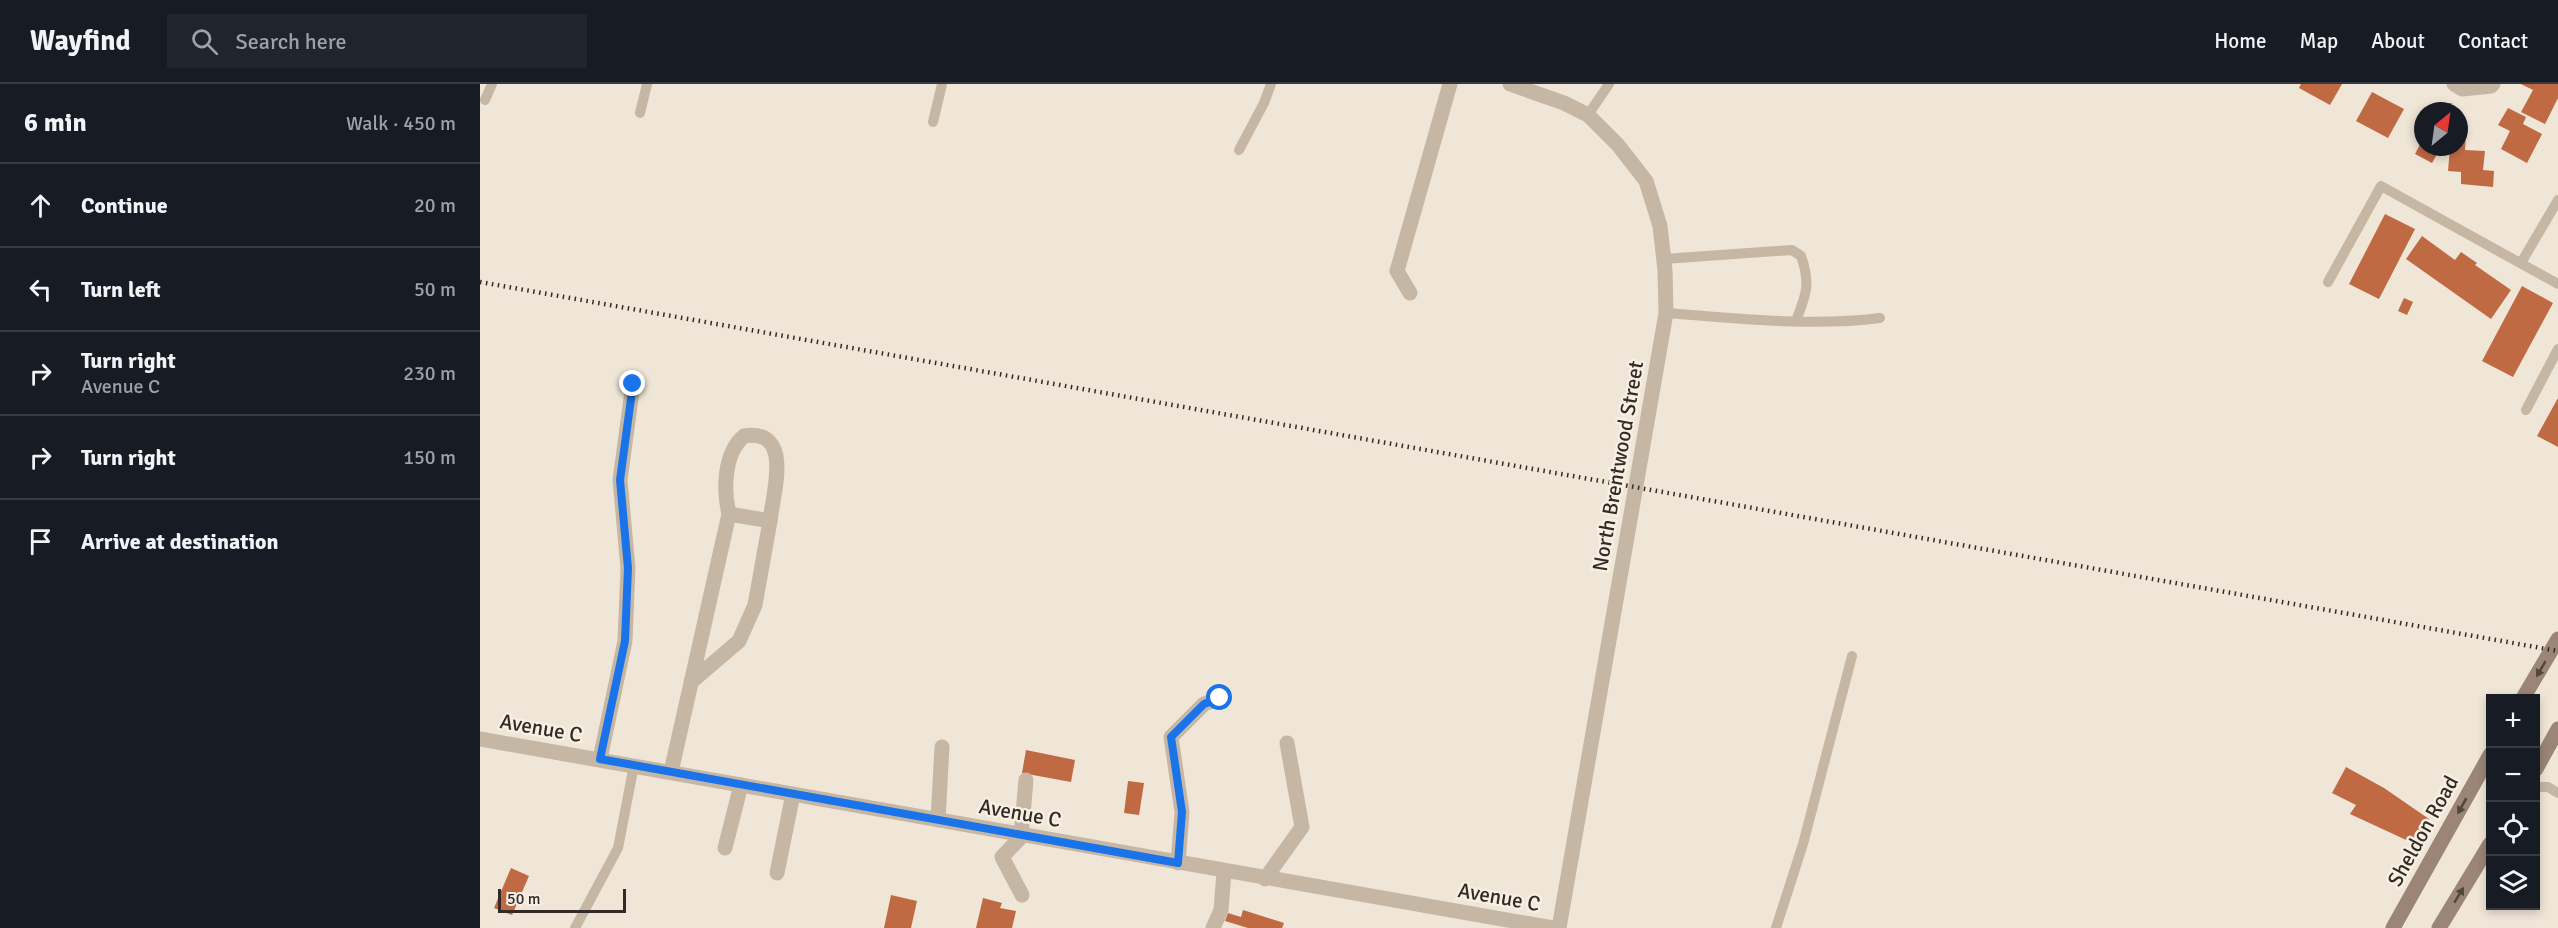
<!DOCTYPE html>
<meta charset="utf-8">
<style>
:root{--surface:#171b24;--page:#20242c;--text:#f1f3f6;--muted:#9ea1a6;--line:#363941}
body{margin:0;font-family:Signika,sans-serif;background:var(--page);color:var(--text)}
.controls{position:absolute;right:18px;bottom:18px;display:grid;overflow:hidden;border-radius:0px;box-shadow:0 3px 9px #0003}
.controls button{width:54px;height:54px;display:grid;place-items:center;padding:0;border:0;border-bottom:2px solid var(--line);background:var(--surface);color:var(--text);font:30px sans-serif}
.compass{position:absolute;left:1934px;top:18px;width:54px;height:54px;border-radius:50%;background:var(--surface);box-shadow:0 3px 9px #0003;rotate:29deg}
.scale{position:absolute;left:18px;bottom:15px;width:128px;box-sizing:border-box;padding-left:6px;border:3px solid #322a25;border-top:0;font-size:16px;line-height:21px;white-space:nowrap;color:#322a25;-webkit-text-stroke:4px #f8efe3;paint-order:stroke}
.stop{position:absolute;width:18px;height:18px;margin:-14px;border:4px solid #1a73e8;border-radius:50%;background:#fff}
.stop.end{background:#1a73e8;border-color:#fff;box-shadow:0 2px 6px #0008}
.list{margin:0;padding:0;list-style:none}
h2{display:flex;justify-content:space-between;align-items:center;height:78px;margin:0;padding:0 24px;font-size:26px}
h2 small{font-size:20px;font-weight:400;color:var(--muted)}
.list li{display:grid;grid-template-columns:39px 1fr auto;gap:18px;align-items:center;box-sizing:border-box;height:84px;padding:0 24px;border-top:2px solid var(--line)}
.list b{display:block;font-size:22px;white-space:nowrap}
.list p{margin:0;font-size:20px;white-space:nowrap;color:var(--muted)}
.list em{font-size:20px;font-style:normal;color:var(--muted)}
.icon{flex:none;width:33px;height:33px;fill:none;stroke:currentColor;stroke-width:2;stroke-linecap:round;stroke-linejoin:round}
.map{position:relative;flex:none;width:2078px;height:844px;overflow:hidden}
header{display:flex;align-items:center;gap:36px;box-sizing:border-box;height:84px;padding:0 30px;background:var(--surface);border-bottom:2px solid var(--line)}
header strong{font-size:28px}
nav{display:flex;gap:33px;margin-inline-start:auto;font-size:21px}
.search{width:420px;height:54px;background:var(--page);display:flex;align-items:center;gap:15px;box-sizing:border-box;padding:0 21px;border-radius:0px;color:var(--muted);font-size:22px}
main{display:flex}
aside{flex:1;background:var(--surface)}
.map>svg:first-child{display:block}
.building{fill:#c06a44}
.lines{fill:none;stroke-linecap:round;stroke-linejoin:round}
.service{stroke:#c6b6a4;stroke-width:10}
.minor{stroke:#c6b6a4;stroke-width:15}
.secondary{stroke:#9a8576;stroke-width:15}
.rail{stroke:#322a25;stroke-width:4.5;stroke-dasharray:1.5 4.5;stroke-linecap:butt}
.oneway{fill:#51453d}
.route{stroke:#1a73e8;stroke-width:8}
.labels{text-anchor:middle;stroke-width:5;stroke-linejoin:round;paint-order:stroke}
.street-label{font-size:21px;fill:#322a25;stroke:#f8efe3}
</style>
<header>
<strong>Wayfind</strong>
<div class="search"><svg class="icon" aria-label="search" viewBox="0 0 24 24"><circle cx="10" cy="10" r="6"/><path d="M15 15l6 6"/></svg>Search here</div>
<nav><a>Home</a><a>Map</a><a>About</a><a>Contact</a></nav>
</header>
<main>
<aside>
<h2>6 min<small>Walk · 450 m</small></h2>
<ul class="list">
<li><svg class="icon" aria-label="ahead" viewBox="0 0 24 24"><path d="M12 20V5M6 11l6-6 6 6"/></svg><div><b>Continue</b></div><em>20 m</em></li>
<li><svg class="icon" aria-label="left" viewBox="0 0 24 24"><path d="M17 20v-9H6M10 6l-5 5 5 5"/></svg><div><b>Turn left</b></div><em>50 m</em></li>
<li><svg class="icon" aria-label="right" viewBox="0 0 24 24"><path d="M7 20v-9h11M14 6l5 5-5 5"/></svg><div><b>Turn right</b><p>Avenue C</p></div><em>230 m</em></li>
<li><svg class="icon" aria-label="right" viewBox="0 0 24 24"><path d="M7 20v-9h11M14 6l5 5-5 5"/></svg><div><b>Turn right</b></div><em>150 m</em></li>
<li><svg class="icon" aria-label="arrive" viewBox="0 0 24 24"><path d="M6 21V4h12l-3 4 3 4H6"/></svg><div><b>Arrive at destination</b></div></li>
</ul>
</aside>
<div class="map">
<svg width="2078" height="844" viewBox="0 0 2078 844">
<rect width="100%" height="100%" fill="#efe6d7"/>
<!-- building -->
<g class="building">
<polygon points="1821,0 1862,0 1850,21 1819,4"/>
<polygon points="2041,0 2078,0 2078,14 2065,40 2041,28 2053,6"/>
<polygon points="1892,8 1924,25 1908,54 1876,37"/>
<polygon points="2028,24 2046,33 2043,40 2062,50 2047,79 2021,65 2030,47 2018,41"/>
<polygon points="1979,47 1986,48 1985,66 2005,67 2003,86 2014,87 2013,103 1981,100 1981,88 1968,87 1970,63 1979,63"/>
<polygon points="1943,55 1943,63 1961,63 1952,79 1935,70"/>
<polygon points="1905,130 1935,145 1899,215 1869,200"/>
<polygon points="1942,152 1975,176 1981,168 1997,179 1995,181 2031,206 2011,235 1926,175"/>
<polygon points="2042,202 2073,219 2033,293 2002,277"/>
<polygon points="1924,214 1933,218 1927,231 1918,227"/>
<polygon points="2078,314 2078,363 2057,352"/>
<polygon points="546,666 595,676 591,698 542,689"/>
<polygon points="1866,683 1904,704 1949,735 1937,761 1870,730 1876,721 1852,709"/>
<polygon points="648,697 664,699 659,731 644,729"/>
<polygon points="31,784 49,792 32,831 14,824"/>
<polygon points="411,811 437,817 431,844 404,844"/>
<polygon points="503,814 522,819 520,824 536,827 532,844 496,844"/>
<polygon points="763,826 804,839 802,844 768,844 745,837 748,829 761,833"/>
</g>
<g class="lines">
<!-- service -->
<g class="service">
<polyline points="5,16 12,0"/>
<polyline points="160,29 167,0"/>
<polyline points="1108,31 1129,0"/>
<polyline points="453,38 462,0"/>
<polyline points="759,66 784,19 791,0"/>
<path d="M 1184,175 L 1312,166 L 1321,172 C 1331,200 1326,211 1316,237"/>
<polyline points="2041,179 2078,116"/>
<polyline points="1848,198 1901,102 2078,200"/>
<path d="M 1186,229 C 1257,234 1329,243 1400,234"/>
<polyline points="2046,326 2078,265"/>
<polyline points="2056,703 2068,703 2078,709"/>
<polyline points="95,844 138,764 154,681"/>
<polyline points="1296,844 1323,760 1372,572"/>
</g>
<!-- minor -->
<g class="minor">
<polyline points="1030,0 1084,19 1108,31 1138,61 1166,97 1180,142 1185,186 1186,229 1079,844"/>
<polyline points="1974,0 1982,5 2011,2 2013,0"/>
<polyline points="930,209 917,187 970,0"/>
<path d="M 249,430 C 243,405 244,369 264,352 C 314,344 293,409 290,437"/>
<polyline points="0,655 1073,844"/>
<polyline points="120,675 145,557 148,484 140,396 153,300"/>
<polyline points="191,688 249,430 290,437 275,521 259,557 211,598"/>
<polyline points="458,736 462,663"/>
<polyline points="245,764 261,701"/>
<polyline points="698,779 702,728 691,653 724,620 740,614"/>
<polyline points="297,789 313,710"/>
<polyline points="785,795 822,743 807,659"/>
<polyline points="542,811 522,773 541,753 546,696"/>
<polyline points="733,844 741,826 744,788"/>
</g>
<!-- secondary -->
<g class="secondary">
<polyline points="2043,614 2078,555"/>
<polyline points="2056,685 2078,645"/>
<polyline points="1913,844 2010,671"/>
<polyline points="1959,844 2010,760"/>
</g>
<!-- rail -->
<polyline class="rail" points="0,198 2078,567"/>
</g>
<!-- one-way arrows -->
<defs><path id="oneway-solid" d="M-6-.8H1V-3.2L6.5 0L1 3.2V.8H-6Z" transform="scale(1.5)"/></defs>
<g class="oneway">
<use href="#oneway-solid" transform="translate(2061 585) rotate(120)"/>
<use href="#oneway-solid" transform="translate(1982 722) rotate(119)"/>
<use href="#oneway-solid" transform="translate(1979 811) rotate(-59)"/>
</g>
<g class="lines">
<!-- route -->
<polyline class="route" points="153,300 140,396 148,484 145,557 120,675 698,779 702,728 691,653 724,620 740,614"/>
</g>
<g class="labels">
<!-- street labels -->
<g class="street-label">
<text transform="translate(1138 382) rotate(-80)" y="7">North Brentwood Street</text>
<text transform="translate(61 644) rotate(10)" y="7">Avenue C</text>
<text transform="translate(540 729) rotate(10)" y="7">Avenue C</text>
<text transform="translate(1943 747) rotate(-61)" y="7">Sheldon Road</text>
<text transform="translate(1019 813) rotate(10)" y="7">Avenue C</text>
</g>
</g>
</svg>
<div class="controls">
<button>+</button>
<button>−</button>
<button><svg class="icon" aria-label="locate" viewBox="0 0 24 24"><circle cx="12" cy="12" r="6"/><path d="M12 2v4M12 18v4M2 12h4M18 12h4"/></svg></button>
<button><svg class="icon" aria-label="layers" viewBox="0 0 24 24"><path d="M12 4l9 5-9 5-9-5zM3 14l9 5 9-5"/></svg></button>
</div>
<svg class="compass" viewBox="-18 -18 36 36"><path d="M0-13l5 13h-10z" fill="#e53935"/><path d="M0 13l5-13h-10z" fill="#9ea1a6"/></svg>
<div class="scale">50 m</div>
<div class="stop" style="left:740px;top:614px"></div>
<div class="stop end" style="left:153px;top:300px"></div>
</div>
</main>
